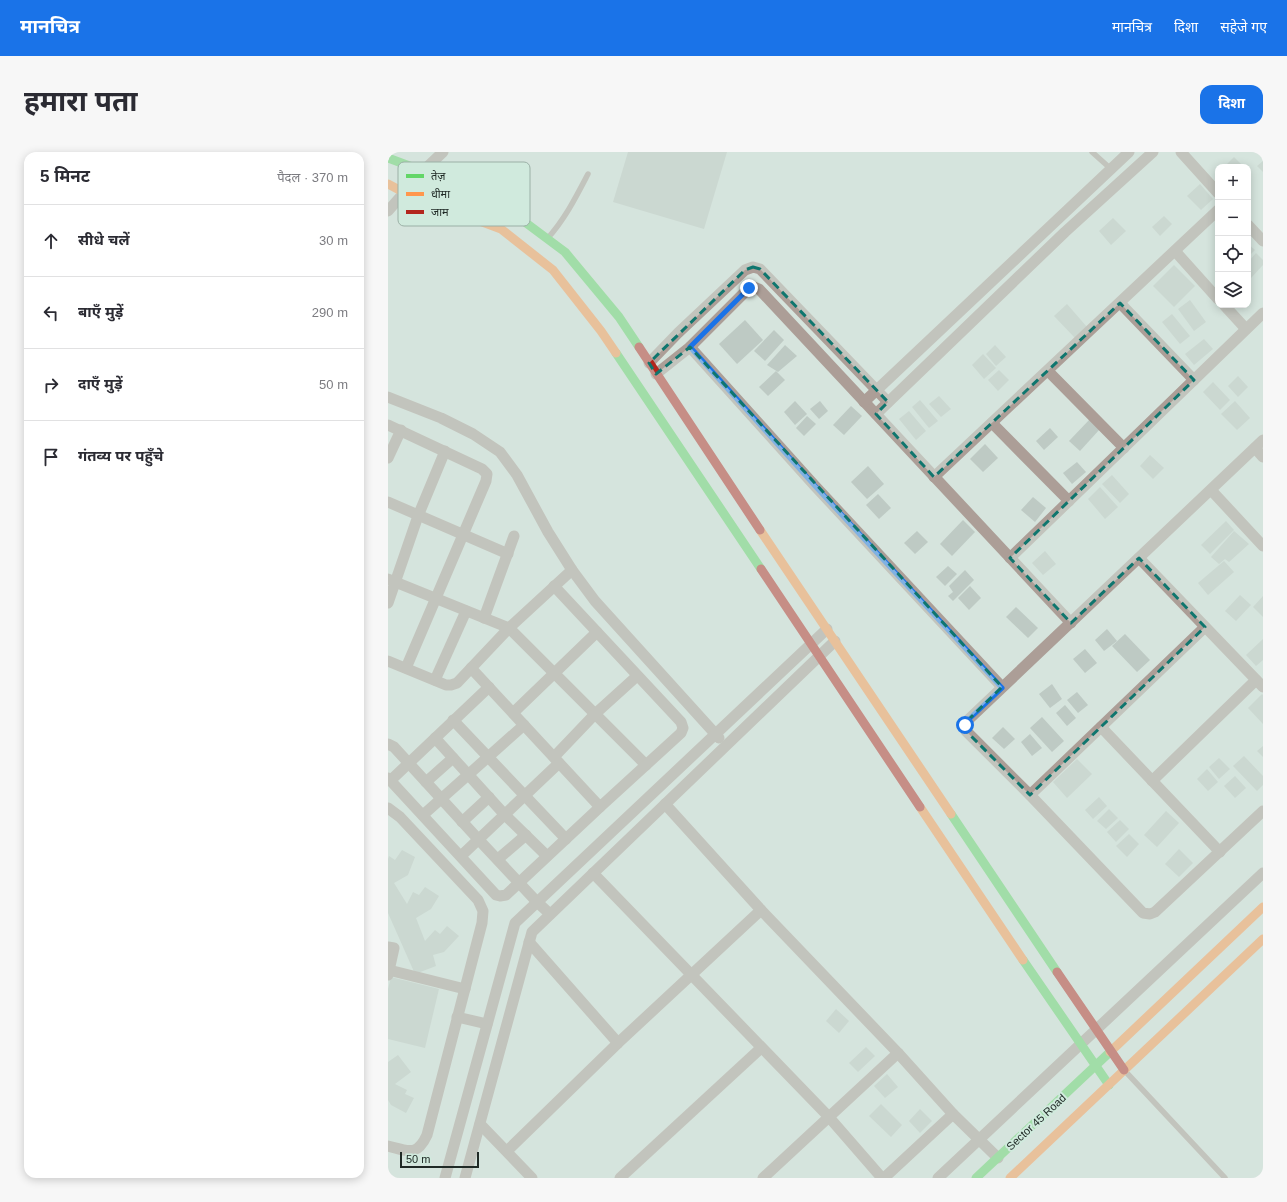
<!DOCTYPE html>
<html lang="hi">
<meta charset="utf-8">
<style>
:root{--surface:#fff;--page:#f7f7f7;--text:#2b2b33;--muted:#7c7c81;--line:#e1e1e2;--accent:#1a73e8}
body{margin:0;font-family:Arial,"Noto Sans Devanagari",sans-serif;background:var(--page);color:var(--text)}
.controls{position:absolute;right:12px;top:12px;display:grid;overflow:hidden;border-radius:8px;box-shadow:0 2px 10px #0003}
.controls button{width:36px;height:36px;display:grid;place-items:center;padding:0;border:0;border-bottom:1px solid var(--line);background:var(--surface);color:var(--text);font:20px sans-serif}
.scale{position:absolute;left:12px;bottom:10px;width:79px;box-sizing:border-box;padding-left:4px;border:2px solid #202a26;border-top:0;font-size:11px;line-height:14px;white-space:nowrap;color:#202a26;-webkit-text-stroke:3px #d0eadd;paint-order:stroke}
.stop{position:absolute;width:12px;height:12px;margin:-9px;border:3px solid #1a73e8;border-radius:50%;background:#fff}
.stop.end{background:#1a73e8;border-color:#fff;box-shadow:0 1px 4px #0008}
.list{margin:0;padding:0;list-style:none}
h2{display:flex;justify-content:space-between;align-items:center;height:52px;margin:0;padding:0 16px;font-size:17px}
h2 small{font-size:13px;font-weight:400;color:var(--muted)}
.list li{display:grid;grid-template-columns:26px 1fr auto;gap:12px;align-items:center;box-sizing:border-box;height:72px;padding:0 16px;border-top:1px solid var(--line)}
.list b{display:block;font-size:15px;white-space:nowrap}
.list em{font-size:13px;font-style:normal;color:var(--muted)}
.icon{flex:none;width:22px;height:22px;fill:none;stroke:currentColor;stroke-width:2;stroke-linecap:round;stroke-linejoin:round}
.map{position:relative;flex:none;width:875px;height:1026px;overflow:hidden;border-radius:12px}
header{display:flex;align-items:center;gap:24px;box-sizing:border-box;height:56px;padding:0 20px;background:var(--accent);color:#fff}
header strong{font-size:19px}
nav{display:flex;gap:22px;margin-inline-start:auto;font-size:14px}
.intro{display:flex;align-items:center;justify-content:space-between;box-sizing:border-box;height:96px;padding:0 24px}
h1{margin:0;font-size:28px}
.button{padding:10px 18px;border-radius:12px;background:var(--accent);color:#fff;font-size:14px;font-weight:700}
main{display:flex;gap:24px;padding:0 24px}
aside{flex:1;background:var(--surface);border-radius:12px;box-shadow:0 2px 10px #0003}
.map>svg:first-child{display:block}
.building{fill:#becac4}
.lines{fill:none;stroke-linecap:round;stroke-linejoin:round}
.lane{stroke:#ac9e97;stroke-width:5.5}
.street{stroke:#ac9e97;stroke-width:11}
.fast{stroke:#63d668;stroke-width:9}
.slow{stroke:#ff974d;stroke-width:9}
.jam{stroke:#b3261e;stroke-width:9}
.route{stroke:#1a73e8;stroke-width:5}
.marked{fill:none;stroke:#0f766e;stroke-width:3;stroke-dasharray:8 5;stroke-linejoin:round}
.labels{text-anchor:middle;stroke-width:4;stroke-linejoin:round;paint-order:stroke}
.street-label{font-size:11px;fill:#202a26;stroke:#d0eadd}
.key{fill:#d0eadd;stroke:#9bb0a6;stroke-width:1}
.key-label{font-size:11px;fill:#202a26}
</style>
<header>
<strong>मानचित्र</strong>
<nav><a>मानचित्र</a><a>दिशा</a><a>सहेजे गए</a></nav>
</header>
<div class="intro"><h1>हमारा पता</h1><a class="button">दिशा</a></div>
<main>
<aside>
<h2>5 मिनट<small>पैदल · 370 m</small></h2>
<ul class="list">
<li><svg class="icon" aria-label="ahead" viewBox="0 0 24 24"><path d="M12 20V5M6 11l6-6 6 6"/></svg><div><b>सीधे चलें</b></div><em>30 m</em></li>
<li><svg class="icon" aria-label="left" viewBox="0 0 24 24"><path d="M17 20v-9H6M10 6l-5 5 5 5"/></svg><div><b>बाएँ मुड़ें</b></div><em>290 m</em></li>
<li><svg class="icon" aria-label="right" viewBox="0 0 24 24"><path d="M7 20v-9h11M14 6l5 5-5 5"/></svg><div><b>दाएँ मुड़ें</b></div><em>50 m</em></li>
<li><svg class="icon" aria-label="arrive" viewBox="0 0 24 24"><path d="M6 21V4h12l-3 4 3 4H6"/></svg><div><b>गंतव्य पर पहुँचे</b></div></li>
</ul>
</aside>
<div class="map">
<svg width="875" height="1026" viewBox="0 0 875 1026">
<rect width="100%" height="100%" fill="#d6e4dd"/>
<!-- building -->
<g class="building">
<polygon points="240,0 339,0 316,77 225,50"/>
<polygon points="846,5 856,15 837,15 837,14"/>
<polygon points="875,9 875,20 869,14"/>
<polygon points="812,32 825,47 813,58 799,44"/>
<polygon points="776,64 784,72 772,84 764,75"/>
<polygon points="725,66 738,79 723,93 711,79"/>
<polygon points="860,92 867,98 860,105"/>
<polygon points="868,101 875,108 875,113 863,126 860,123 860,110"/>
<polygon points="786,113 807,134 786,155 765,134"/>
<polygon points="802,148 818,170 806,179 790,157"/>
<polygon points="679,152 699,175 687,186 666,164"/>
<polygon points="784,162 802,184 792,192 774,170"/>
<polygon points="357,168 375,188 349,212 331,192"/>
<polygon points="386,178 396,188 377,209 366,199"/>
<polygon points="816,187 825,197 806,213 797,202"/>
<polygon points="397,193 409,204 390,220 379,213"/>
<polygon points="607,193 618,205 608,214 598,202"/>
<polygon points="595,202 608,216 596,227 584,213"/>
<polygon points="611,218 621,228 610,239 600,228"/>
<polygon points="388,219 397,228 380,244 371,235"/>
<polygon points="850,224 860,235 850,245 840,234"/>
<polygon points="825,230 842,248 832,258 815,240"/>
<polygon points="551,244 563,257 553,265 541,252"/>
<polygon points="532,248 550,269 541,276 524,255"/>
<polygon points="407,249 419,262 407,273 396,260"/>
<polygon points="432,249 440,259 431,267 422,257"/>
<polygon points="847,249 862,266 849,278 833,262"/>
<polygon points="463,254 474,264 456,283 445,273"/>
<polygon points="521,259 538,279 528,288 511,267"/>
<polygon points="419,264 428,272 416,284 408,276"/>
<polygon points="702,267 712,277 692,299 681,289"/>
<polygon points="662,276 670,285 656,298 648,289"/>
<polygon points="597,292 610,306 595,320 582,307"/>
<polygon points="762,303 776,316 765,327 752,314"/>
<polygon points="689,310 698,320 684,332 675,321"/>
<polygon points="480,314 496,332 479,347 463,330"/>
<polygon points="724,323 741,342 732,351 714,332"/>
<polygon points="712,335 730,355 717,367 700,347"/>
<polygon points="490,342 503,356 491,367 478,353"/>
<polygon points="645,345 658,356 647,370 633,358"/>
<polygon points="575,368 587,380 564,404 552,392"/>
<polygon points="838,369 846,378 822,402 813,393"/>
<polygon points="529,379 540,390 527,402 516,391"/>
<polygon points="846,379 861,392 841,410 837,407 831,412 823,405"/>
<polygon points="657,399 668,412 655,423 644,411"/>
<polygon points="836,409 846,420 820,443 810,431"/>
<polygon points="560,414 569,422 557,434 548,425"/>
<polygon points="577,418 586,428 565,449 560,444 565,440 561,434"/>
<polygon points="582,434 593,446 581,458 570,446"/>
<polygon points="852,443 863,453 848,469 837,459"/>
<polygon points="875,444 875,465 865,455"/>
<polygon points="628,455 650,476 640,486 618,465"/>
<polygon points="719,477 729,489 716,499 707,488"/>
<polygon points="737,482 762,508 749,520 724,494"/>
<polygon points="875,487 875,508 868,514 858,503"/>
<polygon points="697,497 709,511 697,521 685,507"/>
<polygon points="664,532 674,547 662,556 651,542"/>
<polygon points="689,540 700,553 690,561 679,548"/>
<polygon points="874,542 875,543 875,572 860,556"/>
<polygon points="677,553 688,566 679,574 668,561"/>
<polygon points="654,565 676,589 664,600 642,576"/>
<polygon points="615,575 627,587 616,597 604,586"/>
<polygon points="642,582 654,596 644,604 633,590"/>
<polygon points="875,594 875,605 869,599"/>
<polygon points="856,604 875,624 875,633 869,639 845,614"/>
<polygon points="831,606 842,617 831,627 821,615"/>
<polygon points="689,607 704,622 679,646 665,630"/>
<polygon points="819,617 830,630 820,639 809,627"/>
<polygon points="847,624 858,636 847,646 836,634"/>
<polygon points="711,645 719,654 705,667 697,658"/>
<polygon points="721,657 730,666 718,677 709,669"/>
<polygon points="778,659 791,671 769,695 756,683"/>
<polygon points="732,668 741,677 728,690 719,680"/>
<polygon points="741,682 751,692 739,705 728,694"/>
<polygon points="791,697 805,711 791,725 777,712"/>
<polygon points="14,698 27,705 20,723 6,731 19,752 25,740 31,743 37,735 51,744 43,757 28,766 37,789 47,778 52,782 59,774 71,784 56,800 45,803 48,814 27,822 0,761 0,707 1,704 7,708"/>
<polygon points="3,825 51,837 37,896 0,887 0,837"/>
<polygon points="448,857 461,869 451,881 438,869"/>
<polygon points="478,895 487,904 470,920 461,911"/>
<polygon points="10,903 23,920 7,932 19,938 17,942 26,946 18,961 3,953 0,948 0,910"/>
<polygon points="499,922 510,935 497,946 486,934"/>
<polygon points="493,952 514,973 503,985 481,964"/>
<polygon points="532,957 544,969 532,981 521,969"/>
</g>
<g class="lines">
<!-- lane -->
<g class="lane">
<polyline points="704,0 723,17"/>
<path d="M 159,87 C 177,67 188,45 200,22"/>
<polyline points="737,919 837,1026"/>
</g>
<!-- street -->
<g class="street">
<polyline points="793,0 830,41"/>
<polyline points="0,59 35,19 55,0"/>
<polyline points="860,73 875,89"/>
<polyline points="787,99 830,147"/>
<polyline points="732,151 806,228"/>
<polyline points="836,153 858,177"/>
<polyline points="302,195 427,334 614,535"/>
<polyline points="261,211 290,181 357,118 365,115 372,117 500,250"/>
<polyline points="660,219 736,296"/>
<polyline points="268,222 302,195 361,136 366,135 371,137 683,471"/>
<polyline points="0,245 53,266 85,282 112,300 129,323 160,380 184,418 207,449 331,586"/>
<polyline points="476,250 741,0"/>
<polyline points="488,262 677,80 765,0"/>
<polyline points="604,271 681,349"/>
<polyline points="0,273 94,317 99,322 98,329 18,516"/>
<polyline points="875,288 580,568 577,573 578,579 642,643 755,761 762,762 767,760 875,659"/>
<polyline points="867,296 875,305"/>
<polyline points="0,306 13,278"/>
<polyline points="546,325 830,58"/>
<polyline points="823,338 875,394"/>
<polyline points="0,350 120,402"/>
<polyline points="622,406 875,161"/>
<polyline points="751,406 875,535"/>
<polyline points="0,427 121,476 258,613"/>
<polyline points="0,451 30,364 57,299"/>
<polyline points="96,466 126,384"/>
<polyline points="0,509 58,533 63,533 69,531 121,476 184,418"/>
<polyline points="83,516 212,655 293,581 295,576 293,570 166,434"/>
<polyline points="47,528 78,459"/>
<polyline points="125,561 209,480"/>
<polyline points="65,568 178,687"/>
<polyline points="713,575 832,700"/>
<polyline points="47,586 117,663 159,704"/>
<polyline points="0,592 6,595 91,688 149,750 162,762"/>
<polyline points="166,605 207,562 249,524"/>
<polyline points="0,626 108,743 112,744 118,743 212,655"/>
<polyline points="3,628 101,535"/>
<polyline points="764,629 868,528"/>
<polyline points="38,630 65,606"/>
<polyline points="642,643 817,475"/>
<polyline points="277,652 373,758 510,901 565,962 610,1006"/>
<path d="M 0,656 L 12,665 L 90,748 L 95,759 L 94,771 L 39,983 C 29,1005 20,999 0,994"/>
<polyline points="35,663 136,573"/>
<polyline points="74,670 101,645"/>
<polyline points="73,704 171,611"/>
<polyline points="110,707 138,683"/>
<polyline points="205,721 440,964 494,1026"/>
<polyline points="141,790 230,891"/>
<polyline points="0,795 6,796 0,823"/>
<polyline points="1,818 77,837"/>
<polyline points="69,865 99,872"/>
<polyline points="92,972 144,1026"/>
<polyline points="119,999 230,891 373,758"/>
<polyline points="57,1026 127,771 439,477"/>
<polyline points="77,1026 144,780 447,489"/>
<polyline points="232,1026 373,896"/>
<polyline points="375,1026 510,901"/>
<polyline points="496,1026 565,962"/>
<polyline points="550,1026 875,721"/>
</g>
<!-- fast -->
<g class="fast">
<polyline points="0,6 35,19 122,59 177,100 231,165 251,195"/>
<polyline points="228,201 373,417"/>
<polyline points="563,662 669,820"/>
<polyline points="635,808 721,933"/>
<polyline points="588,1026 722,900"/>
</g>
<!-- slow -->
<g class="slow">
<polyline points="0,32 17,41 113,77 165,118 213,179 228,201"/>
<polyline points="372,378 563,662"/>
<polyline points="532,655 635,808"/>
<polyline points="722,900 875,755"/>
<polyline points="622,1026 875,787"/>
</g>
<!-- jam -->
<g class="jam">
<polyline points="251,195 372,378"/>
<polyline points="373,417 532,655"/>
<polyline points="669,820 736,918"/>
</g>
</g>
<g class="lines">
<!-- route -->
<polyline class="route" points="361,136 302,195 427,334 614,536 580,568 577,573"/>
</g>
<!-- marked area -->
<path d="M0 0H875V1026H0ZM 365,115 L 372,117 L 500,250 L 488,262 L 546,325 L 732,151 L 806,228 L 622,406 L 683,471 L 751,406 L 817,475 L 642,643 L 578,579 L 580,568 L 614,535 L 302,195 L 268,222 L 261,211 L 357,118 Z" fill="#d6e4dd" fill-opacity=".55" fill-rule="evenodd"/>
<path class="marked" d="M 365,115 L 372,117 L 500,250 L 488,262 L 546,325 L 732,151 L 806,228 L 622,406 L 683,471 L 751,406 L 817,475 L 642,643 L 578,579 L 580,568 L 614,535 L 302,195 L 268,222 L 261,211 L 357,118 Z"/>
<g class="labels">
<!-- street labels -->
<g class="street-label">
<text transform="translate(648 970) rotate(-43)" y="4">Sector 45 Road</text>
</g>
</g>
<!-- legend -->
<rect x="10" y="10" width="132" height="64" rx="6" class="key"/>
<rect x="18" y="22" width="18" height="4" fill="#63d668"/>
<rect x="18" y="40" width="18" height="4" fill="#ff974d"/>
<rect x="18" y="58" width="18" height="4" fill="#b3261e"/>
<g class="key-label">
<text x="43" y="28">तेज़</text>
<text x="43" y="46">धीमा</text>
<text x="43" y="64">जाम</text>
</g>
</svg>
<div class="controls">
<button>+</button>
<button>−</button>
<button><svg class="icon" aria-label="locate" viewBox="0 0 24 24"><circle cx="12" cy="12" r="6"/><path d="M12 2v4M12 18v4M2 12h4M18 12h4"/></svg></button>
<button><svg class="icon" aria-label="layers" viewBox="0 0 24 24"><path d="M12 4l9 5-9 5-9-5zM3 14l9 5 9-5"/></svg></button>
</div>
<div class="scale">50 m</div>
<div class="stop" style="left:577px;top:573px"></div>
<div class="stop end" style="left:361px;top:136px"></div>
</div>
</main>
